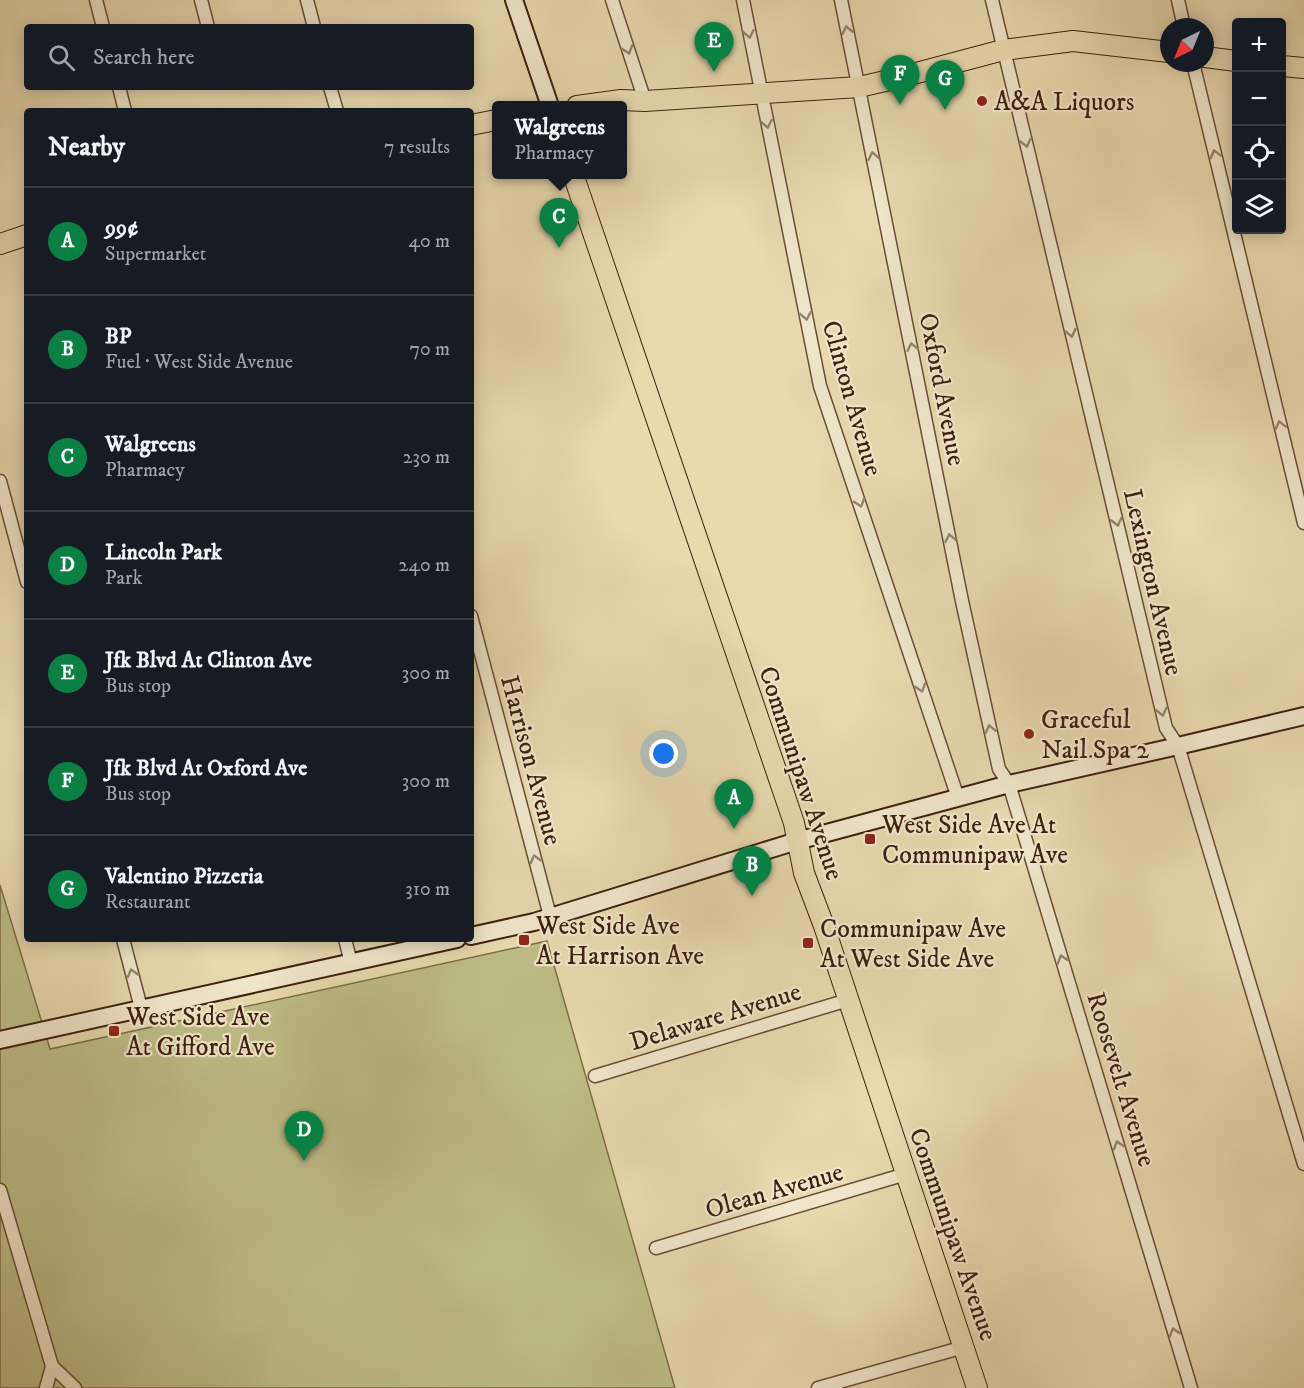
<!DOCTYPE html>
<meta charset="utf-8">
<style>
:root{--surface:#171b24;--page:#242831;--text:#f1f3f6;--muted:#9ea1a6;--line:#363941;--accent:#0b8043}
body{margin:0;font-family:"IM FELL DW Pica",serif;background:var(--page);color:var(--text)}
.controls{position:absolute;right:18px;top:18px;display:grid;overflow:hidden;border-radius:6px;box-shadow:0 3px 15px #0003}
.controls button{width:54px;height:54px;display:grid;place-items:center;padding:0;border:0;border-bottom:2px solid var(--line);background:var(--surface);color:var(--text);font:30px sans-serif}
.compass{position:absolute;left:1160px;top:18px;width:54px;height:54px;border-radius:50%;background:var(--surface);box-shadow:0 3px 15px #0003;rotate:223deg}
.you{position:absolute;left:664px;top:754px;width:21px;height:21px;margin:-15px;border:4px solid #fff;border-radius:50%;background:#1a73e8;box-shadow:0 0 0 9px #1a73e833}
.badge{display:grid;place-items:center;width:39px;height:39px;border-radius:50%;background:var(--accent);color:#fff;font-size:20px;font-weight:700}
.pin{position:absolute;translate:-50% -50px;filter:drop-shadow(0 2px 3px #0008)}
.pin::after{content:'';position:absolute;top:32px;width:21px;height:18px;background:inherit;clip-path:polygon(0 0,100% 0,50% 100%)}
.popup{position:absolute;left:492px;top:101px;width:135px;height:78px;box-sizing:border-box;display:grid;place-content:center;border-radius:6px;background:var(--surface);filter:drop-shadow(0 2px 4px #0005);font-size:20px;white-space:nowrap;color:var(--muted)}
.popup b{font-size:22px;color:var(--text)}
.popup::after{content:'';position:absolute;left:50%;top:100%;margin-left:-12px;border:12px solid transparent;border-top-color:var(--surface)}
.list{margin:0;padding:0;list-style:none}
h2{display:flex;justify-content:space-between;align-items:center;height:78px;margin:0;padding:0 24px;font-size:26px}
h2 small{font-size:20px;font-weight:400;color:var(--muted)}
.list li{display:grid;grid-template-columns:39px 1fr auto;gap:18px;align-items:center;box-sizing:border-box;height:108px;padding:0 24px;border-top:2px solid var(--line)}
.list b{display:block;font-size:22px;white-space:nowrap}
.list p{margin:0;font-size:20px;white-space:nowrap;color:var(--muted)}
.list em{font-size:20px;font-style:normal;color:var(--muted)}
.icon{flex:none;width:33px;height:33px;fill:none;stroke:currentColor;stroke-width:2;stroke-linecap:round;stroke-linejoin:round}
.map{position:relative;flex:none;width:1304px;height:1388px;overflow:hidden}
.search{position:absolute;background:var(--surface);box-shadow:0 3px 15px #0003;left:24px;top:24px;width:450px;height:66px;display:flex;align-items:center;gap:15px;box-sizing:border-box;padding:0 21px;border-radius:6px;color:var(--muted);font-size:22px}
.panel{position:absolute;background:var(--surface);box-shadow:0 3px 15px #0003;left:24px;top:108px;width:450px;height:834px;border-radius:6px}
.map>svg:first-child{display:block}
.green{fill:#bdbd86;stroke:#7e6e4a;stroke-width:1.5}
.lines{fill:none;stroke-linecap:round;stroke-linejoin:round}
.street-casing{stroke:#694e37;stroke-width:15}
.secondary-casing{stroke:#3f200f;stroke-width:20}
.primary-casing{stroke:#3f200f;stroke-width:22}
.street{stroke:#f0e6cb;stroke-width:12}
.secondary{stroke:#f0e6cb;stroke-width:16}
.primary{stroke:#e8d9af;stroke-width:20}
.oneway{stroke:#98836d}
.poi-dot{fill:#8f2418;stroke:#f0e6cb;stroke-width:2}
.labels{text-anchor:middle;stroke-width:4.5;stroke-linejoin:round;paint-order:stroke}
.poi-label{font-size:26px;fill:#3f200f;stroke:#f0e6cb;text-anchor:start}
.street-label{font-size:26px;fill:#3f200f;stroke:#f0e6cb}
</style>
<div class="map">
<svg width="1304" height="1388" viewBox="0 0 1304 1388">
<rect width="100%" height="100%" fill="#e8d9af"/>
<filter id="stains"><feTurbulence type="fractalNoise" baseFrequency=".00333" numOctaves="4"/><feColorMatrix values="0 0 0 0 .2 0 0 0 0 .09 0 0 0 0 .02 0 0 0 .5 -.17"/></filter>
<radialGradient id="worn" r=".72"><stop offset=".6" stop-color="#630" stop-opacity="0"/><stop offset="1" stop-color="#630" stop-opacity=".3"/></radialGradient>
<!-- green -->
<polygon class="green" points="0,885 50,1049 547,941 675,1388 0,1388"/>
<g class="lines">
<defs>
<g id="street">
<polyline points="96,0 103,27"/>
<polyline points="201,0 208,27"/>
<polyline points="307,0 314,27"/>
<polyline points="612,0 645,101"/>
<polyline points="743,0 820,386 958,798"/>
<polyline points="841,0 962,601 999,769 1009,784 1191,1388"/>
<polyline points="992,0 1166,728 1178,746 1304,1164"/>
<polyline points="1178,0 1184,27"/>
<polyline points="1193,63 1304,523"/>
<polyline points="119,87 125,111"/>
<polyline points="330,87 337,111"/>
<polyline points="0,481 27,582"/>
<polyline points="471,616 550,916"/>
<polyline points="123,939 141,1008"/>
<polyline points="345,939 351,963"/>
<polyline points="595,1076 848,1000"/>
<polyline points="0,1190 52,1366 46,1388"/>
<polyline points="656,1248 906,1174"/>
<polyline points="52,1366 75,1388"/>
<polyline points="818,1388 964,1347"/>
</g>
<g id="secondary">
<polyline points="514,0 550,106"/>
<polyline points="471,936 534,922 797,841 1009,784 1178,746 1304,716"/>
<polyline points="0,1040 457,939"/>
</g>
<g id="primary">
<polyline points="1205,57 1236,61"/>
<polyline points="1282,66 1304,68"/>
<polyline points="577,106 621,100 645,101 859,87 894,79 1003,50 1073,41 1169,52"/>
<polyline points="471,125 496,120"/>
<polyline points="573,174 794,823 804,873 824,926 977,1388"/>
<polyline points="0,244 27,235"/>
</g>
</defs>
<!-- street casing -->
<use href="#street" class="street-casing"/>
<!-- secondary casing -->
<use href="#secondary" class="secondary-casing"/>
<!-- primary casing -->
<use href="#primary" class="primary-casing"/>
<!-- street -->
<use href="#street" class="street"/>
<!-- secondary -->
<use href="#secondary" class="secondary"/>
<!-- primary -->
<use href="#primary" class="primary"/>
</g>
<!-- one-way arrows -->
<defs><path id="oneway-chevron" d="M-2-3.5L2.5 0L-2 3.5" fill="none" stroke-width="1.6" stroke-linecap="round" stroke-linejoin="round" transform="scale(1.5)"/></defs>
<g class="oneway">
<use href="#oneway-chevron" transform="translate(847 30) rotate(-102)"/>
<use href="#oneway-chevron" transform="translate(749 34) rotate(79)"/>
<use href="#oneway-chevron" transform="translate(628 50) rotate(72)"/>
<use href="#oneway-chevron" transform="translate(767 124) rotate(79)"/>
<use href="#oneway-chevron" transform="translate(1026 143) rotate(77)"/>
<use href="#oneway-chevron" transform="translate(1215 154) rotate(-104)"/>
<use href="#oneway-chevron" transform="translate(873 156) rotate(-101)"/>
<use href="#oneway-chevron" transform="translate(806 316) rotate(79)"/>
<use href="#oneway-chevron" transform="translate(1071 333) rotate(77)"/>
<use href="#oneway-chevron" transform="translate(912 347) rotate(-101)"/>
<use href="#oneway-chevron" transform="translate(1280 425) rotate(-104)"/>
<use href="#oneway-chevron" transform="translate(860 503) rotate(72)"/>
<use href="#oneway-chevron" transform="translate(1117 522) rotate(77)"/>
<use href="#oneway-chevron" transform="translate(950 538) rotate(-101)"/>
<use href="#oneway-chevron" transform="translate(921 688) rotate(72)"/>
<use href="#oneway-chevron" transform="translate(1162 712) rotate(77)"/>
<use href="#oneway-chevron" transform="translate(990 729) rotate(-102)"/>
<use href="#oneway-chevron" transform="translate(535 859) rotate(-105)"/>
<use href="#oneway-chevron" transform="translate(1062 959) rotate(-107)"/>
<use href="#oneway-chevron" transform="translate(132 973) rotate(-105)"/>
<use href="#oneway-chevron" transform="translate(1118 1145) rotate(-107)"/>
<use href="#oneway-chevron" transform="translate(1174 1332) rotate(-107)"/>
</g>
<!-- markers -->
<g class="poi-dot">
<circle cx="982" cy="101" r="6"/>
<circle cx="1029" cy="734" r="6"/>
<rect x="864" y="833" width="12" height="12" rx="3"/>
<rect x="518" y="934" width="12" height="12" rx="3"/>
<rect x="802" y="937" width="12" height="12" rx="3"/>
<rect x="108" y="1025" width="12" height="12" rx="3"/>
</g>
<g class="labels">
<!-- poi labels -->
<g class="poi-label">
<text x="994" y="110">A&amp;A Liquors</text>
<text x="1041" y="728">Graceful<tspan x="1041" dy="30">Nail Spa 2</tspan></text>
<text x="882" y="833">West Side Ave At<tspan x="882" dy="30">Communipaw Ave</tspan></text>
<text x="536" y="934">West Side Ave<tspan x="536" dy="30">At Harrison Ave</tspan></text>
<text x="820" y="937">Communipaw Ave<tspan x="820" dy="30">At West Side Ave</tspan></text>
<text x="126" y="1025">West Side Ave<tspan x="126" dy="30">At Gifford Ave</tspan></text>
</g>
<!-- street labels -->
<g class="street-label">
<text transform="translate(943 389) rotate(79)" y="9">Oxford Avenue</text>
<text transform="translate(853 398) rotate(74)" y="9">Clinton Avenue</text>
<text transform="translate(1154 582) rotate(77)" y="9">Lexington Avenue</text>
<text transform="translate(532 760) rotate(75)" y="9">Harrison Avenue</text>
<text transform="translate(802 773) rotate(72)" y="9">Communipaw Avenue</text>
<text transform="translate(715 1016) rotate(-17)" y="9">Delaware Avenue</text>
<text transform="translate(1122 1079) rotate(73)" y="9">Roosevelt Avenue</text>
<text transform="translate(774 1190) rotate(-16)" y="9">Olean Avenue</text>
<text transform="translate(954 1234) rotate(71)" y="9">Communipaw Avenue</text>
</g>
</g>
<rect width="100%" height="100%" filter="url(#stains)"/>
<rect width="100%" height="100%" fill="url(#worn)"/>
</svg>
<div class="controls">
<button>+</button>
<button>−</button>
<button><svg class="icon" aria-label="locate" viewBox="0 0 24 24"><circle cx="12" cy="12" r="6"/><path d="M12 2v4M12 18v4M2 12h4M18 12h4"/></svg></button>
<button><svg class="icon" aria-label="layers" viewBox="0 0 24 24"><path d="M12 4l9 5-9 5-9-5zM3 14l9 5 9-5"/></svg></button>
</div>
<svg class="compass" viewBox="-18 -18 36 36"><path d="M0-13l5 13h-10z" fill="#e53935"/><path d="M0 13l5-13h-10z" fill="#9ea1a6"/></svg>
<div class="you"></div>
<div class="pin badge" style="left:734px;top:829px">A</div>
<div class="pin badge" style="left:752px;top:896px">B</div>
<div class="pin badge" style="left:559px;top:248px">C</div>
<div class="popup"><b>Walgreens</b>Pharmacy</div>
<div class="pin badge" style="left:304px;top:1161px">D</div>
<div class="pin badge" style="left:714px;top:72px">E</div>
<div class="pin badge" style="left:900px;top:105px">F</div>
<div class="pin badge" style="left:945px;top:110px">G</div>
<div class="search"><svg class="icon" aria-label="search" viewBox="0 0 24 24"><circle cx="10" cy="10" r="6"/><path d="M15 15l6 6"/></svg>Search here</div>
<section class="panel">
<h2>Nearby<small>7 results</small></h2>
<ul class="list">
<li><span class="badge">A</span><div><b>99¢</b><p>Supermarket</p></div><em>40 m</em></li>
<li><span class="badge">B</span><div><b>BP</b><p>Fuel · West Side Avenue</p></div><em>70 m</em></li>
<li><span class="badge">C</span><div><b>Walgreens</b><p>Pharmacy</p></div><em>230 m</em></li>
<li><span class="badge">D</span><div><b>Lincoln Park</b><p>Park</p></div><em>240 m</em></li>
<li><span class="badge">E</span><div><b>Jfk Blvd At Clinton Ave</b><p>Bus stop</p></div><em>300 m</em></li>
<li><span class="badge">F</span><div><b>Jfk Blvd At Oxford Ave</b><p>Bus stop</p></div><em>300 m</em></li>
<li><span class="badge">G</span><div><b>Valentino Pizzeria</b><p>Restaurant</p></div><em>310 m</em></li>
</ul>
</section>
</div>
